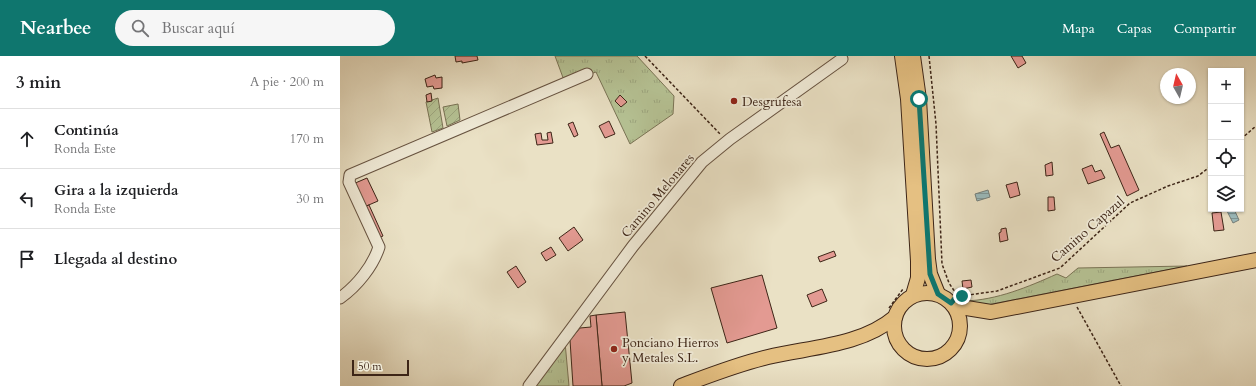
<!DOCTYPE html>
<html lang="es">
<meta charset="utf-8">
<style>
:root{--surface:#fff;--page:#f6f6f6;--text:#202124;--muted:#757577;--line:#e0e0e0;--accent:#0f766e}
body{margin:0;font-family:Cardo,serif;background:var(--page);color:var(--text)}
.controls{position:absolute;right:12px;top:12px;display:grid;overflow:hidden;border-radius:0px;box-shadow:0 1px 3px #0004}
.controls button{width:36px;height:36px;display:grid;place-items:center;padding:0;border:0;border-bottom:1px solid var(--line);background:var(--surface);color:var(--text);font:20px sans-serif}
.compass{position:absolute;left:820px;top:12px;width:36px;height:36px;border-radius:50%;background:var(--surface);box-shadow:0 1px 3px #0004;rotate:352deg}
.scale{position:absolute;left:12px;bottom:10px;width:57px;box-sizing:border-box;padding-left:4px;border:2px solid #3d2517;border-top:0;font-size:11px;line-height:14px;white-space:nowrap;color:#3d2517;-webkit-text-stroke:3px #f1ecd9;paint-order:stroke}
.stop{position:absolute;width:12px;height:12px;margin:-9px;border:3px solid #0f766e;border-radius:50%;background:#fff}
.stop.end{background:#0f766e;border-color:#fff;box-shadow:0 1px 4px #0008}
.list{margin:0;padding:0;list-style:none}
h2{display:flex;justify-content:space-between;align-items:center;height:52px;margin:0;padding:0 16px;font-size:17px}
h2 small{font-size:13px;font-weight:400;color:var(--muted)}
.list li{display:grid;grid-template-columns:26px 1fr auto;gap:12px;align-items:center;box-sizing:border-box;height:60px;padding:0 16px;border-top:1px solid var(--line)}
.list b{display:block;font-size:15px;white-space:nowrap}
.list p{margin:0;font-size:13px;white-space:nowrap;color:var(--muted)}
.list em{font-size:13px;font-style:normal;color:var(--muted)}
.icon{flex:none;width:22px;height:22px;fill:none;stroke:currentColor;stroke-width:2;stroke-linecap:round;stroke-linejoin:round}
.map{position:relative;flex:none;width:916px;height:330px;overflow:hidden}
header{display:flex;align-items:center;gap:24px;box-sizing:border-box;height:56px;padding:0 20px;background:var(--accent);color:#fff}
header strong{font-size:19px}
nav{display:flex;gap:22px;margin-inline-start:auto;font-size:14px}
.search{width:280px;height:36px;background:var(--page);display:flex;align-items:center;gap:10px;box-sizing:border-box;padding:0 14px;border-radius:22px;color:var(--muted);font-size:15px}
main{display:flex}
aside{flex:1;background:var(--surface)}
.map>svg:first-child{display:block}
.grass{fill:url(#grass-tufts);stroke:#7a7456}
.garden{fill:url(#garden-furrows);stroke:#7a7456}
.water{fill:url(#water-rules);stroke:#757f7b}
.building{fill:#e39a92;stroke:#3d2517}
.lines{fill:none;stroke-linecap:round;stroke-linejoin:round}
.minor-casing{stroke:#685442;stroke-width:13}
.major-casing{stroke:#3d2517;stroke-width:16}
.path{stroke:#3d2517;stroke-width:1.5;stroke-dasharray:3 2;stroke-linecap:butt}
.minor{stroke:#f1ecd9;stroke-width:11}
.major{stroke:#e5c082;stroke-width:14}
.route{stroke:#0f766e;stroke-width:5}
.poi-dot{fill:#8f2418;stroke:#f1ecd9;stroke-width:1.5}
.labels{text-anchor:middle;stroke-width:3.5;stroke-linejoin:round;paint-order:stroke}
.poi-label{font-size:13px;fill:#3d2517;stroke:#f1ecd9;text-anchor:start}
.street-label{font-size:13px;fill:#3d2517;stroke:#f1ecd9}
</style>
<header>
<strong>Nearbee</strong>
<div class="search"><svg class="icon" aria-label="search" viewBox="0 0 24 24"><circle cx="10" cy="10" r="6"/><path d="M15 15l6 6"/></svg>Buscar aquí</div>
<nav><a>Mapa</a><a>Capas</a><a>Compartir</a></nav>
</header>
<main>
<aside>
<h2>3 min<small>A pie · 200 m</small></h2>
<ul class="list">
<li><svg class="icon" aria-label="ahead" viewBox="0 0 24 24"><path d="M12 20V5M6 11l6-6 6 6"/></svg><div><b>Continúa</b><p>Ronda Este</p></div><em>170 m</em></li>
<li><svg class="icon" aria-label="left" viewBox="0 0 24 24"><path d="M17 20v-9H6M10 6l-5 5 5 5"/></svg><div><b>Gira a la izquierda</b><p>Ronda Este</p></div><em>30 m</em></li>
<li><svg class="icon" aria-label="arrive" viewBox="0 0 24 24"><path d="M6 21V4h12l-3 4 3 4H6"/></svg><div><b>Llegada al destino</b></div></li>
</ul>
</aside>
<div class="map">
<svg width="916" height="330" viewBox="0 0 916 330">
<defs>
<pattern id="grass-tufts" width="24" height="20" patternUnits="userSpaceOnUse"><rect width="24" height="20" fill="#b6c395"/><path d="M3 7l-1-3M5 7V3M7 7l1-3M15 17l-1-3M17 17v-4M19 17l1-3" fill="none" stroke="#9da780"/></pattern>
<pattern id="garden-furrows" width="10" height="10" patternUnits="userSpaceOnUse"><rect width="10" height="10" fill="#b6c395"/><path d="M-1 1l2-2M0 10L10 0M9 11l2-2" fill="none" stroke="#9da780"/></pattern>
<pattern id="water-rules" width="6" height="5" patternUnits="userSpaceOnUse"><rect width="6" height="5" fill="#9bbbbd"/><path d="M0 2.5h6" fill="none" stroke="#809899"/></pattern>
</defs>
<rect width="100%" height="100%" fill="#eae1c5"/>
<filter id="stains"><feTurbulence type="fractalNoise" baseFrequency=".005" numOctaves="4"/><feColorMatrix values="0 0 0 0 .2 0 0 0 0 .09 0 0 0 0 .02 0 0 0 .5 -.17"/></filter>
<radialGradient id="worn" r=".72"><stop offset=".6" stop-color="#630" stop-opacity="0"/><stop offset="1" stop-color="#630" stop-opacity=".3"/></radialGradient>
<!-- grass -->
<g class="grass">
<polygon points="215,0 297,0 334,40 333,58 290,88 256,16 225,27"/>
<path d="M 847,210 L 647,249 L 625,245 C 657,244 688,231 717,218 L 726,222 L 738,212 Z"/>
<polygon points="225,286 229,330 191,330"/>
</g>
<!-- garden -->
<g class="garden">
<polygon points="98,42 103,72 92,76 86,46"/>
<polygon points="118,48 120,64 107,70 103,51"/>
</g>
<!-- water -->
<g class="water">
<polygon points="648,134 650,141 637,145 635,138"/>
<polygon points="886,153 894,153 899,164 893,167"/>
</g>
<!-- building -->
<g class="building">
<polygon points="115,0 137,0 138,4 122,7 122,5 116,6"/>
<polygon points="671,0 682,0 686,7 678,12"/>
<polygon points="95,19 96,22 102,21 102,32 94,33 93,30 87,31 85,23"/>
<polygon points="91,37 92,45 87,46 86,39"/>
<polygon points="280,39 287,46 281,51 275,45"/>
<polygon points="269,65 275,78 265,82 259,70"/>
<polygon points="233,66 238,79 234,81 228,68"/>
<polygon points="211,76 213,87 197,89 195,78 201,77 202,84 208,84 207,77"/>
<polygon points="764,76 771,92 779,89 799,134 787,140 760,78"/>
<polygon points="712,106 713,119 706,120 705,109"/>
<polygon points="752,109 755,116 761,114 765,122 748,128 742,113"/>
<polygon points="27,122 38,145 24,151 13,128"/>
<polygon points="677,126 680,139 670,142 666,129"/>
<polygon points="708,141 714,141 715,154 708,155"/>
<polygon points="29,149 43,180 38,182 24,151"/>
<polygon points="881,156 884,174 874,175 872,157"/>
<polygon points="234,171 243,184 228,195 219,182"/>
<polygon points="666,172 668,184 660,186 659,177 661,176 661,173"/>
<polygon points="211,191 216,199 206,205 201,197"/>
<polygon points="494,195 496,200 480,206 478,201"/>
<polygon points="176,210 186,226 178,232 167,216"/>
<polygon points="422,219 437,272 387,287 371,232"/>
<polygon points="631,224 632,231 623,233 622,225"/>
<polygon points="482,233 487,245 472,251 467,239"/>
<polygon points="285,256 292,327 284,330 262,330 256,259"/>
<polygon points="256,259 262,330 233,330 230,284 240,272 251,271 250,260"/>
</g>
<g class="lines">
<defs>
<g id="minor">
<path d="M 0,242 C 17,230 33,210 39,191 L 9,126 L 10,119 L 247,18"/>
<polyline points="189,330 293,190 362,106 390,83 502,3"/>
</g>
<g id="major">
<polyline points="562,0 568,43 578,205 578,222 573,239"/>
<polyline points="573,0 579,43 588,203 590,218 598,238"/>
<circle cx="587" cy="270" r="33"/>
<polyline points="614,250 651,256 916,204"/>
<path d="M 341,330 C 370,319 398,308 428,301 C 470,291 521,290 555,261"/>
</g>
</defs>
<!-- minor casing -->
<use href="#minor" class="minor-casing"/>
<!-- major casing -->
<use href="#major" class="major-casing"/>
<!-- path -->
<g class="path">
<polyline points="305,0 381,79"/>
<polyline points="589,0 596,68 602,208 609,227 617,239"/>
<polyline points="901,83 916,70"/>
<polyline points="621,240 657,235 720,212 790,147 828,130 858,120 871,110"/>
<polyline points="737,251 781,330"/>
<polyline points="549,252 563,233"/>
</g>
<!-- minor -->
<use href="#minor" class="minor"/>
<!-- major -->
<use href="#major" class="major"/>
</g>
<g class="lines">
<!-- route -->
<polyline class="route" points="579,43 590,218 598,238 611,247 618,239 622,240"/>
</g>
<!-- markers -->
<g class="poi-dot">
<circle cx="394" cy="45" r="4"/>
<circle cx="274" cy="293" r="4"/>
</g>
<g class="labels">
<!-- poi labels -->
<g class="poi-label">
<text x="402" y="50">Desgrufesa</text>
<text x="282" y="291">Ponciano Hierros<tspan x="282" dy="15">y Metales S.L.</tspan></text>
</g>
<!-- street labels -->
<g class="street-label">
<text transform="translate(317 139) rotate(-50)" y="5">Camino Melonares</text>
<text transform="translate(747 173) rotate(-41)" y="5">Camino Capazul</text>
</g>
</g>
<rect width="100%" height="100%" filter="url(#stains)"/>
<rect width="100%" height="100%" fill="url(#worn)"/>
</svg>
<div class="controls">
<button>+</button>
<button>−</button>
<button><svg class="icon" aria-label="locate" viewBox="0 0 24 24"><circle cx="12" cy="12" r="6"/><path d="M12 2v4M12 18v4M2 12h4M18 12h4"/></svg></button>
<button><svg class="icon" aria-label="layers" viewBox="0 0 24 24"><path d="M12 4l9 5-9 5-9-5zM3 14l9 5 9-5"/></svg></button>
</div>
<svg class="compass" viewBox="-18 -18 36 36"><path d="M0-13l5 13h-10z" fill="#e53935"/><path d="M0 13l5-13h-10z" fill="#757577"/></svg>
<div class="scale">50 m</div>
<div class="stop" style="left:579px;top:43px"></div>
<div class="stop end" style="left:622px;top:240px"></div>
</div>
</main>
